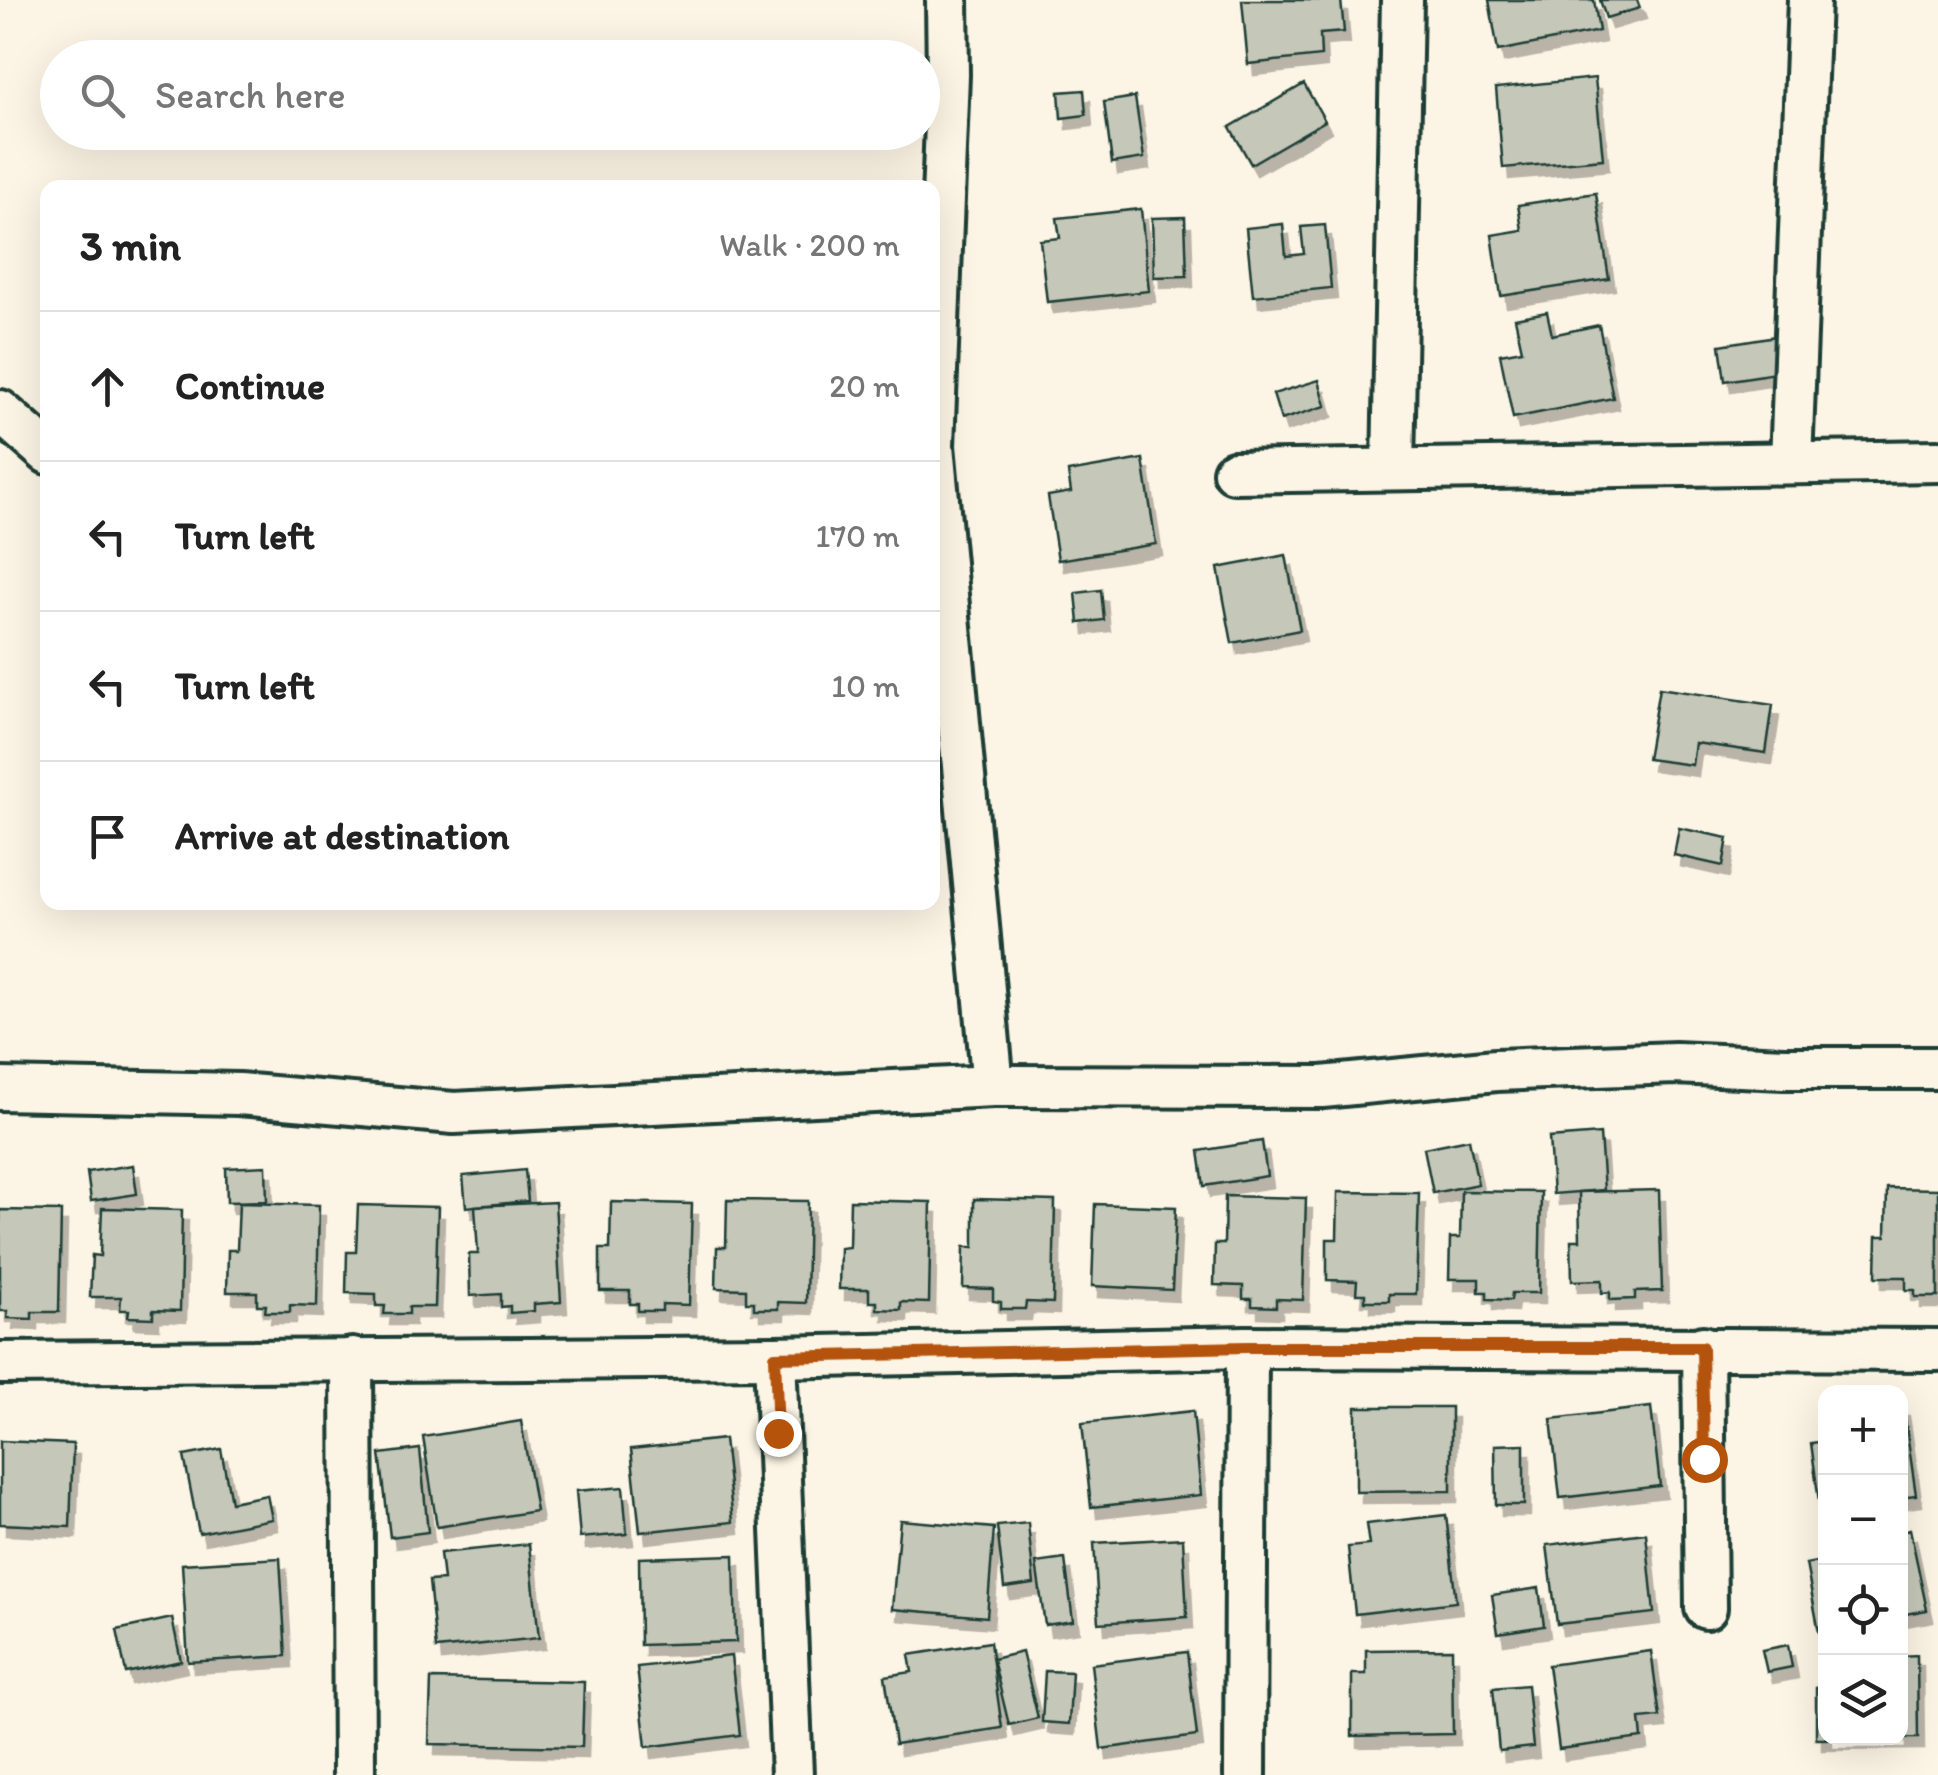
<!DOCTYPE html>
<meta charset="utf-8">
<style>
:root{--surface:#fff;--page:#f6f6f6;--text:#222;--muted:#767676;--line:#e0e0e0}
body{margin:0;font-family:Itim,sans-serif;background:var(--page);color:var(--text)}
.controls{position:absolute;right:30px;bottom:30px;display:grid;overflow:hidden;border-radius:20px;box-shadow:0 10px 40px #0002}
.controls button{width:90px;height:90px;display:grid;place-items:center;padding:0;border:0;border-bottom:2px solid var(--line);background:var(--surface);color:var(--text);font:50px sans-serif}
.stop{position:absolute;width:30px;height:30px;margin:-22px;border:8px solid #b45309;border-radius:50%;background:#fff}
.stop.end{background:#b45309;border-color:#fff;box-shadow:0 2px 10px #0008}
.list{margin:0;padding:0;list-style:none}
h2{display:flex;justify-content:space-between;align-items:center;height:130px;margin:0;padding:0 40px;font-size:42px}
h2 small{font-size:32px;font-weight:400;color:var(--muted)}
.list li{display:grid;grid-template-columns:65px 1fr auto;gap:30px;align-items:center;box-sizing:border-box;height:150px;padding:0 40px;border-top:2px solid var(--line)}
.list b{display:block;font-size:38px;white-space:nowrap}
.list em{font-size:32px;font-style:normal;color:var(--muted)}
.icon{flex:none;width:55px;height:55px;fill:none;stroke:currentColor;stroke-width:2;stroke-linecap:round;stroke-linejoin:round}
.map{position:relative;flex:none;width:1938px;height:1775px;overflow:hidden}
.search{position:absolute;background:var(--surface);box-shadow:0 10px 40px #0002;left:40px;top:40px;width:900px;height:110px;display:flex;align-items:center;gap:25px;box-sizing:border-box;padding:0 35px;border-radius:55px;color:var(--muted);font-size:38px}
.panel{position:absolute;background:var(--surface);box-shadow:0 10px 40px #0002;left:40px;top:180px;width:900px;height:730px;border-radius:20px}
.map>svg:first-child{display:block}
.building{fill:#c5c7b9;stroke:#1f3d34;stroke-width:2.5;filter:url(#shadow)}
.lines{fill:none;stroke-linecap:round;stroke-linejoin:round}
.minor-casing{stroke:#1f3d34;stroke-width:48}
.minor{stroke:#fcf5e5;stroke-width:40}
.route{stroke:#b45309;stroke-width:12}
</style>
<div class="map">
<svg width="1938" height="1775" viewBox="0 0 1938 1775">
<defs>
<filter id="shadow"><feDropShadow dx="6" dy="11" stdDeviation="0" flood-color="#0004"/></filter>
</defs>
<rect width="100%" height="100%" fill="#fcf5e5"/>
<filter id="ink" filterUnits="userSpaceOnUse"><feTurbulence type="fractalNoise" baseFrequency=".01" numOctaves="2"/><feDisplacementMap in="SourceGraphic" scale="20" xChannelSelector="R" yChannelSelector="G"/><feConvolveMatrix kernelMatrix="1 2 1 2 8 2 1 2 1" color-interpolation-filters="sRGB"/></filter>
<g filter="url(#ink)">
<!-- building -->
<g class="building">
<polygon points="1242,0 1341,0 1344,32 1320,34 1321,56 1248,64"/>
<polygon points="1489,0 1594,0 1599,31 1498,51"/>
<polygon points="1600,0 1637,0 1640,8 1606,18"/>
<polygon points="1595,78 1603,159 1503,168 1496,88"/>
<polygon points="1304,84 1325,121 1251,164 1230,127"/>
<polygon points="1084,90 1086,115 1061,118 1059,92"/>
<polygon points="1135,97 1144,158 1112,163 1104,102"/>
<polygon points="1596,193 1609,279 1501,296 1492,235 1522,230 1518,205"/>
<polygon points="1141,209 1149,291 1047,302 1040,240 1060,238 1057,218"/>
<polygon points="1185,217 1187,276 1154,277 1152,218"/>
<polygon points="1283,224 1286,256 1304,254 1301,227 1325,225 1331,288 1253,296 1246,228"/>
<polygon points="1547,312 1552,335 1599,325 1613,398 1513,418 1500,354 1522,350 1515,318"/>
<polygon points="1788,334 1794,370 1725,381 1720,345"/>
<polygon points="1319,380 1326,406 1281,420 1273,394"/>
<polygon points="1143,459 1156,544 1058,560 1048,496 1071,492 1068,472"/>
<polygon points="1286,555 1300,630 1232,643 1218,568"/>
<polygon points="1101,590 1104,620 1079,623 1076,593"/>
<polygon points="1659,688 1773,705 1766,753 1695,743 1692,765 1647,759"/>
<polygon points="1679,828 1728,838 1723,866 1674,855"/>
<polygon points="1600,1134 1604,1190 1553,1194 1549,1138"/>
<polygon points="1469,1139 1478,1184 1433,1193 1424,1148"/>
<polygon points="1262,1141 1267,1176 1204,1186 1199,1151"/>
<polygon points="133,1165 137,1194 91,1201 87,1172"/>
<polygon points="266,1166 267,1201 227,1202 226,1168"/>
<polygon points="525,1170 528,1201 466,1207 463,1176"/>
<polygon points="1887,1188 1938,1189 1938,1297 1915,1297 1915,1290 1906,1290 1906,1277 1876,1277 1877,1236 1886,1236"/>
<polygon points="1659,1190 1662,1291 1635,1292 1635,1299 1610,1300 1610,1292 1602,1293 1602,1280 1572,1281 1571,1240 1580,1240 1579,1192"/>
<polygon points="1461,1191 1541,1192 1539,1293 1512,1293 1511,1300 1487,1299 1487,1292 1479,1292 1479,1279 1449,1279 1450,1238 1460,1238"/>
<polygon points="1338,1192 1419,1193 1416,1294 1389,1294 1389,1301 1365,1301 1365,1294 1356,1294 1357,1281 1327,1280 1327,1239 1337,1239"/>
<polygon points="1225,1196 1306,1198 1303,1300 1276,1299 1276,1307 1252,1306 1252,1299 1243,1299 1243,1286 1214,1285 1215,1244 1224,1244"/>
<polygon points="974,1199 1055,1201 1053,1303 1026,1302 1025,1309 1001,1309 1001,1302 993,1301 993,1289 963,1288 964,1247 974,1247"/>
<polygon points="727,1200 808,1201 806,1303 778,1302 778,1309 754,1309 754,1302 746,1302 746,1289 716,1288 717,1247 726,1247"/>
<polygon points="850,1200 931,1202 929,1303 901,1302 901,1310 877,1309 877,1302 869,1302 869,1289 839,1289 840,1248 849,1247"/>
<polygon points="555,1202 561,1302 534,1304 534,1311 510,1313 510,1306 501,1307 501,1294 470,1296 469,1254 478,1254 475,1206"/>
<polygon points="611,1202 692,1204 689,1305 662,1304 662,1311 638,1311 638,1304 630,1304 630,1291 600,1291 600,1249 610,1249"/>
<polygon points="239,1203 319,1205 317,1306 290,1305 290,1312 265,1312 266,1305 257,1305 257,1292 227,1292 228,1250 237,1250"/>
<polygon points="1095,1204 1176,1207 1172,1290 1092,1286"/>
<polygon points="358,1205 438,1207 435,1307 409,1307 409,1314 384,1314 385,1306 376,1306 376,1294 346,1293 347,1252 356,1252"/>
<polygon points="102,1208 182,1210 180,1311 153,1310 153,1318 128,1317 129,1310 120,1310 121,1297 90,1297 92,1255 100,1256"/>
<polygon points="0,1210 61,1211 59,1312 32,1312 32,1319 7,1318 8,1311 0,1311"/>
<polygon points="1900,1405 1903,1405 1916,1495 1900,1497"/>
<polygon points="1356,1407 1451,1407 1451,1491 1356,1492"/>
<polygon points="1651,1407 1660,1486 1560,1498 1551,1419"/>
<polygon points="1193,1411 1201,1495 1091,1507 1082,1423"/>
<polygon points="521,1421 536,1511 437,1527 423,1437"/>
<polygon points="724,1439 733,1522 640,1532 631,1449"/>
<polygon points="0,1441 73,1444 70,1527 0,1524"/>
<polygon points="1826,1441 1826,1508 1820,1509 1811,1443"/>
<polygon points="1524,1444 1524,1505 1496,1505 1495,1445"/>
<polygon points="221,1449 231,1502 267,1495 272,1519 199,1533 184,1456"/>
<polygon points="420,1449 428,1532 390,1537 380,1454"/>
<polygon points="623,1487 627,1534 580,1538 576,1491"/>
<polygon points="1446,1515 1456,1602 1355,1614 1348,1547 1369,1545 1366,1524"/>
<polygon points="900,1520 994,1528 987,1617 892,1609"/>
<polygon points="1028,1523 1034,1584 1004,1588 997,1526"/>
<polygon points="1910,1529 1927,1610 1900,1615 1900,1531"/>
<polygon points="1646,1533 1654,1613 1557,1624 1547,1545"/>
<polygon points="1183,1538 1187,1617 1099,1623 1094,1543"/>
<polygon points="529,1544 539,1638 436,1649 429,1581 443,1580 440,1553"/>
<polygon points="734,1555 736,1642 640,1645 639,1558"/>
<polygon points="280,1558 286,1656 188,1662 182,1564"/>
<polygon points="1065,1559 1073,1621 1045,1625 1036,1563"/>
<polygon points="1826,1560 1826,1631 1819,1632 1806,1564"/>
<polygon points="1539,1588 1544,1626 1498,1633 1492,1595"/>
<polygon points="172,1618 181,1661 126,1673 117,1630"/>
<polygon points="990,1642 1002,1728 895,1744 885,1676 912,1672 909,1655"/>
<polygon points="1788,1645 1792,1667 1767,1672 1762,1650"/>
<polygon points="1452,1649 1453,1734 1352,1736 1352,1674 1366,1674 1366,1650"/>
<polygon points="1651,1651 1660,1717 1640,1719 1642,1738 1559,1749 1548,1665"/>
<polygon points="1022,1652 1038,1718 1009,1725 993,1659"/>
<polygon points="1187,1652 1197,1736 1101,1749 1091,1664"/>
<polygon points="1917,1655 1918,1738 1816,1739 1816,1688 1826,1687 1826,1738 1900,1738 1900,1656"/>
<polygon points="731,1656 740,1735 646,1747 637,1667"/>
<polygon points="1045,1671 1072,1672 1069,1724 1042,1722"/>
<polygon points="431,1679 584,1682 582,1747 429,1744"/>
<polygon points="1527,1685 1533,1747 1499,1751 1493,1688"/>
</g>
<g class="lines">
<defs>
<g id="minor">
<polyline points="947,0 948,75 933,446 993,1086"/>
<polyline points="0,411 48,453"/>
<polyline points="1791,462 1809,0"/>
<polyline points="1393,469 1402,0"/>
<polyline points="1234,472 1938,461"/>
<polyline points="0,1089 239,1094 454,1113 993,1086 1322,1087 1496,1070 1675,1063 1784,1068 1938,1068"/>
<polyline points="1703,1347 1706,1608"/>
<polyline points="775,1357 792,1775"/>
<polyline points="352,1359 354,1775"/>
<polyline points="0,1363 775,1357 1247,1347 1938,1350"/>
<polyline points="1245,1775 1247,1347"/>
</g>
</defs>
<!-- minor casing -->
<use href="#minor" class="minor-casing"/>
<!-- minor -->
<use href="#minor" class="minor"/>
</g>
</g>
<g class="lines" filter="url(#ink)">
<!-- route -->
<polyline class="route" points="778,1433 775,1357 1247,1347 1702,1347 1704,1459"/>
</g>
</svg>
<div class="controls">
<button>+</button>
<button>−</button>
<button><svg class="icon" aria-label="locate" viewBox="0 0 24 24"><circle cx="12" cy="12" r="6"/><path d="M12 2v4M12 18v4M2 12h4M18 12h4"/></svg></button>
<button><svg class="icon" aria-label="layers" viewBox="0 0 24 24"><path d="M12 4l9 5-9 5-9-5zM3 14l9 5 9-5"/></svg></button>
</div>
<div class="stop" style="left:1704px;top:1459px"></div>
<div class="stop end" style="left:778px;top:1433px"></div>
<div class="search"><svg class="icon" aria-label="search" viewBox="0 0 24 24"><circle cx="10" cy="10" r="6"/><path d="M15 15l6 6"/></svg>Search here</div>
<section class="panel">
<h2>3 min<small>Walk · 200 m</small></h2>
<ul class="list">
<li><svg class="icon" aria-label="ahead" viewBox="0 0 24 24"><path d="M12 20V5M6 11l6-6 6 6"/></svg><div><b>Continue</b></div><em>20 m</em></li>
<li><svg class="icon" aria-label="left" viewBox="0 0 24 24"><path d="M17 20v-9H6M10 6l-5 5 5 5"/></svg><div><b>Turn left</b></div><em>170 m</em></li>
<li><svg class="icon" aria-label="left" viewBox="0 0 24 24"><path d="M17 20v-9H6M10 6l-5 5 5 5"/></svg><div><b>Turn left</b></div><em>10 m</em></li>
<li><svg class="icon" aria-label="arrive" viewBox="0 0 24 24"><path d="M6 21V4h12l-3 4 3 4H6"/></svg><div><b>Arrive at destination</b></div></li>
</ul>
</section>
</div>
